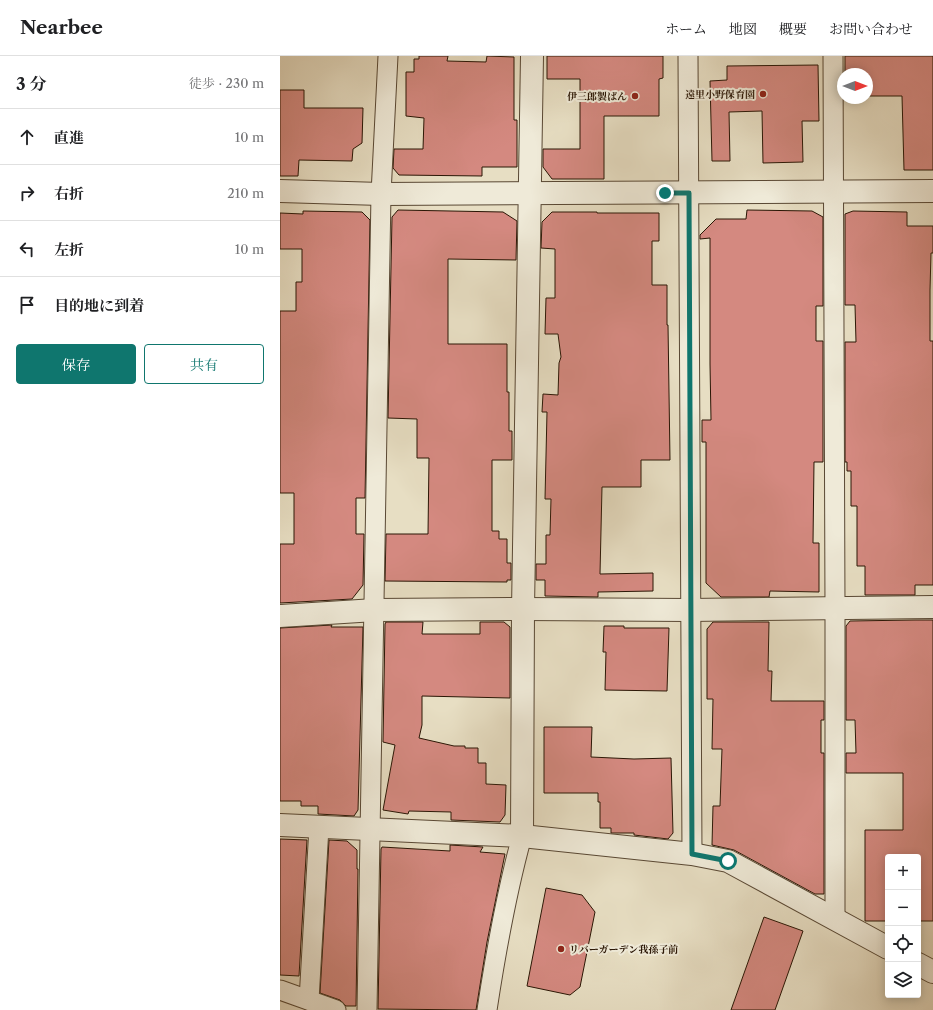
<!DOCTYPE html>
<html lang="ja">
<meta charset="utf-8">
<style>
:root{--surface:#fff;--page:#f6f6f6;--text:#202124;--muted:#757577;--line:#e0e0e0;--accent:#0f766e}
body{margin:0;font-family:"Libre Caslon Text","Noto Serif JP",serif;background:var(--page);color:var(--text)}
.controls{position:absolute;right:12px;bottom:12px;display:grid;overflow:hidden;border-radius:4px;box-shadow:0 2px 10px #0003}
.controls button{width:36px;height:36px;display:grid;place-items:center;padding:0;border:0;border-bottom:1px solid var(--line);background:var(--surface);color:var(--text);font:20px sans-serif}
.compass{position:absolute;left:557px;top:12px;width:36px;height:36px;border-radius:50%;background:var(--surface);box-shadow:0 2px 10px #0003;rotate:90deg}
.stop{position:absolute;width:12px;height:12px;margin:-9px;border:3px solid #0f766e;border-radius:50%;background:#fff}
.stop.end{background:#0f766e;border-color:#fff;box-shadow:0 1px 4px #0008}
.list{margin:0;padding:0;list-style:none}
h2{display:flex;justify-content:space-between;align-items:center;height:52px;margin:0;padding:0 16px;font-size:17px}
h2 small{font-size:13px;font-weight:400;color:var(--muted)}
.list li{display:grid;grid-template-columns:26px 1fr auto;gap:12px;align-items:center;box-sizing:border-box;height:56px;padding:0 16px;border-top:1px solid var(--line)}
.list b{display:block;font-size:15px;white-space:nowrap}
.list em{font-size:13px;font-style:normal;color:var(--muted)}
.actions{display:flex;gap:8px;padding:12px 16px}
.actions a{flex:1;padding:9px 0;border:1px solid var(--accent);border-radius:4px;text-align:center;font-size:14px;color:var(--accent)}
.actions .main{background:var(--accent);color:#fff}
.icon{flex:none;width:22px;height:22px;fill:none;stroke:currentColor;stroke-width:2;stroke-linecap:round;stroke-linejoin:round}
.map{position:relative;flex:none;width:653px;height:954px;overflow:hidden}
header{display:flex;align-items:center;gap:24px;box-sizing:border-box;height:56px;padding:0 20px;background:var(--surface);border-bottom:1px solid var(--line)}
header strong{font-size:19px}
nav{display:flex;gap:22px;margin-inline-start:auto;font-size:14px}
main{display:flex}
aside{flex:1;background:var(--surface)}
.map>svg:first-child{display:block}
.building{fill:#d48980;stroke:#2a1605}
.lines{fill:none;stroke-linecap:round;stroke-linejoin:round}
.minor-casing{stroke:#594834;stroke-width:21}
.tertiary-casing{stroke:#594834;stroke-width:24}
.minor{stroke:#efead8;stroke-width:19}
.tertiary{stroke:#efead8;stroke-width:22}
.route{stroke:#0f766e;stroke-width:5}
.poi-dot{fill:#8f2418;stroke:#efead8;stroke-width:1.5}
.labels{text-anchor:middle;stroke-width:4;stroke-linejoin:round;paint-order:stroke}
.poi-label{font-size:10px;font-weight:bold;fill:#2a1605;stroke:#efead8;text-anchor:end}
</style>
<header>
<strong>Nearbee</strong>
<nav><a>ホーム</a><a>地図</a><a>概要</a><a>お問い合わせ</a></nav>
</header>
<main>
<aside>
<h2>3 分<small>徒歩 · 230 m</small></h2>
<ul class="list">
<li><svg class="icon" aria-label="ahead" viewBox="0 0 24 24"><path d="M12 20V5M6 11l6-6 6 6"/></svg><div><b>直進</b></div><em>10 m</em></li>
<li><svg class="icon" aria-label="right" viewBox="0 0 24 24"><path d="M7 20v-9h11M14 6l5 5-5 5"/></svg><div><b>右折</b></div><em>210 m</em></li>
<li><svg class="icon" aria-label="left" viewBox="0 0 24 24"><path d="M17 20v-9H6M10 6l-5 5 5 5"/></svg><div><b>左折</b></div><em>10 m</em></li>
<li><svg class="icon" aria-label="arrive" viewBox="0 0 24 24"><path d="M6 21V4h12l-3 4 3 4H6"/></svg><div><b>目的地に到着</b></div></li>
</ul>
<div class="actions"><a class="main">保存</a><a>共有</a></div>
</aside>
<div class="map">
<svg width="653" height="954" viewBox="0 0 653 954">
<rect width="100%" height="100%" fill="#e7dec3"/>
<filter id="stains"><feTurbulence type="fractalNoise" baseFrequency=".005" numOctaves="4"/><feColorMatrix values="0 0 0 0 .2 0 0 0 0 .09 0 0 0 0 .02 0 0 0 .5 -.17"/></filter>
<radialGradient id="worn" r=".72"><stop offset=".6" stop-color="#630" stop-opacity="0"/><stop offset="1" stop-color="#630" stop-opacity=".3"/></radialGradient>
<!-- building -->
<g class="building">
<polygon points="139,0 168,0 167,5 206,6 207,0 234,1 234,64 237,64 237,111 202,111 202,120 119,119 113,112 114,93 143,93 144,62 126,60 126,16 134,16 134,3 139,3"/>
<polygon points="267,0 383,0 383,22 379,23 379,60 324,60 324,123 272,123 263,111 263,93 300,93 300,23 267,23"/>
<polygon points="565,0 653,0 653,114 624,114 622,40 587,40 587,18 565,18"/>
<polygon points="538,9 539,65 522,65 523,106 483,107 482,55 449,56 450,105 432,105 430,25 447,24 447,10"/>
<polygon points="0,34 24,34 24,52 83,52 82,87 73,93 72,105 19,104 18,120 0,120"/>
<polygon points="118,154 223,156 237,165 236,204 168,203 168,288 227,288 227,336 229,336 229,375 232,375 232,404 212,404 212,475 219,475 219,483 227,483 227,507 231,507 231,524 227,524 227,526 105,525 106,478 148,478 149,402 137,402 137,363 108,362 112,161"/>
<polygon points="467,154 532,155 543,161 543,250 536,250 536,285 543,285 543,406 534,406 533,487 539,487 539,536 490,535 489,541 441,541 426,527 426,386 422,386 422,364 431,364 430,308 430,182 420,183 420,179 436,163 466,163"/>
<polygon points="23,155 82,156 90,164 85,442 76,442 76,478 84,478 83,529 72,543 0,547 0,488 14,488 14,437 0,437 0,255 16,255 16,226 22,226 22,193 0,193 0,157 23,158"/>
<polygon points="573,155 627,156 627,170 653,170 653,197 651,197 650,234 650,285 653,285 653,529 635,529 635,539 585,539 585,510 577,510 577,450 571,450 571,415 567,415 567,406 565,406 565,286 576,286 575,249 565,249 565,158"/>
<polygon points="272,156 317,156 317,157 379,157 379,185 372,185 372,229 387,229 387,269 388,269 390,404 361,404 361,431 322,431 320,518 373,517 373,535 318,536 318,541 265,540 265,524 256,524 256,508 266,508 266,479 270,479 271,443 265,443 267,356 262,356 263,338 278,339 279,307 281,301 278,278 265,278 266,242 275,242 275,193 261,192 262,166"/>
<polygon points="635,564 653,564 653,865 638,865 638,801 608,801 608,865 585,865 585,774 623,774 623,717 566,717 566,697 576,697 575,664 566,664 566,570 570,565"/>
<polygon points="106,566 143,566 142,578 200,578 200,566 224,566 230,571 230,642 142,640 142,669 139,682 174,690 185,690 185,692 198,692 198,707 206,707 206,728 226,729 225,759 220,766 171,764 171,756 129,755 128,758 103,754 115,689 103,686 105,568"/>
<polygon points="433,566 489,566 488,615 492,615 491,645 544,645 544,664 541,664 541,697 544,697 544,838 535,838 454,794 432,789 433,750 440,750 442,693 432,693 433,643 427,643 427,573"/>
<polygon points="52,569 51,571 83,571 78,754 74,760 38,758 38,750 21,750 21,745 0,745 0,572"/>
<polygon points="324,570 344,570 344,572 389,572 387,635 325,634 326,596 323,596"/>
<polygon points="264,671 312,671 311,701 354,703 391,702 393,777 388,783 354,779 354,777 331,777 331,772 320,772 320,746 318,746 318,737 264,737"/>
<polygon points="0,783 27,784 19,920 0,919"/>
<polygon points="49,784 67,785 77,794 77,813 78,813 76,950 66,950 60,944 40,937"/>
<polygon points="170,789 203,791 200,796 225,798 207,886 196,954 98,953 101,793 102,791 170,795"/>
<polygon points="266,832 302,839 315,856 300,931 290,939 247,930"/>
<polygon points="484,861 523,875 495,954 451,954"/>
</g>
<g class="lines">
<defs>
<g id="minor">
<polyline points="408,0 412,798"/>
<polyline points="553,0 555,552 555,864"/>
<polyline points="0,934 56,954"/>
<polyline points="29,944 39,771"/>
<polyline points="87,954 101,138 108,0"/>
<path d="M 207,954 C 216,895 226,838 242,780"/>
</g>
<g id="tertiary">
<polyline points="0,135 101,138 653,135"/>
<polyline points="0,560 95,554 243,553 410,554 653,551"/>
<polyline points="0,769 242,780 412,798 448,805 608,892"/>
<polyline points="242,780 243,553 252,0"/>
<polyline points="638,908 653,916"/>
</g>
</defs>
<!-- minor casing -->
<use href="#minor" class="minor-casing"/>
<!-- tertiary casing -->
<use href="#tertiary" class="tertiary-casing"/>
<!-- minor -->
<use href="#minor" class="minor"/>
<!-- tertiary -->
<use href="#tertiary" class="tertiary"/>
</g>
<g class="lines">
<!-- route -->
<polyline class="route" points="385,137 409,137 412,798 448,805"/>
</g>
<!-- markers -->
<g class="poi-dot">
<circle cx="483" cy="38" r="4"/>
<circle cx="355" cy="40" r="4"/>
<circle cx="281" cy="893" r="4"/>
</g>
<g class="labels">
<!-- poi labels -->
<g class="poi-label">
<text x="475" y="42">遠里小野保育園</text>
<text x="347" y="44">伊三郎製ぱん</text>
<text x="289" y="897" text-anchor="start">リバーガーデン我孫子前</text>
</g>
</g>
<rect width="100%" height="100%" filter="url(#stains)"/>
<rect width="100%" height="100%" fill="url(#worn)"/>
</svg>
<div class="controls">
<button>+</button>
<button>−</button>
<button><svg class="icon" aria-label="locate" viewBox="0 0 24 24"><circle cx="12" cy="12" r="6"/><path d="M12 2v4M12 18v4M2 12h4M18 12h4"/></svg></button>
<button><svg class="icon" aria-label="layers" viewBox="0 0 24 24"><path d="M12 4l9 5-9 5-9-5zM3 14l9 5 9-5"/></svg></button>
</div>
<svg class="compass" viewBox="-18 -18 36 36"><path d="M0-13l5 13h-10z" fill="#e53935"/><path d="M0 13l5-13h-10z" fill="#757577"/></svg>
<div class="stop" style="left:448px;top:805px"></div>
<div class="stop end" style="left:385px;top:137px"></div>
</div>
</main>
